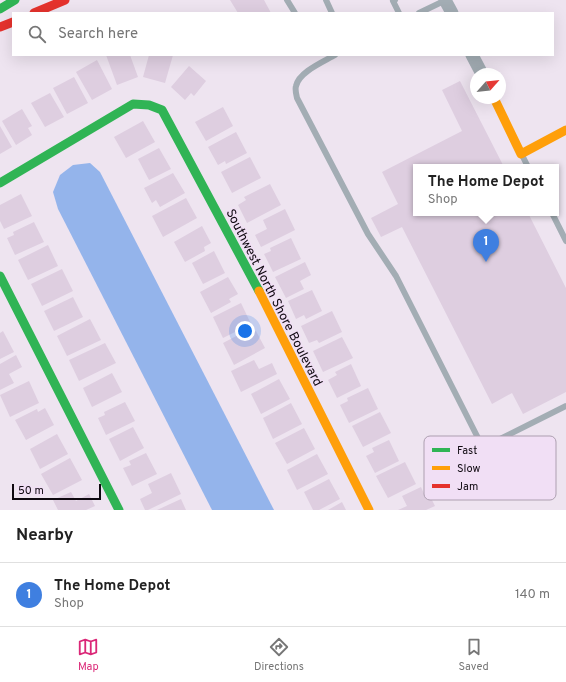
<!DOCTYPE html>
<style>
:root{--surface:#fff;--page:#f2f2f2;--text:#222;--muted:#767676;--line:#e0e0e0;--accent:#db2777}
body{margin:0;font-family:Overpass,sans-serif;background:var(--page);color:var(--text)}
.compass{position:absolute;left:470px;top:68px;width:36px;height:36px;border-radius:50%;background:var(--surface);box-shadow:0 4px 16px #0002;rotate:63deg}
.scale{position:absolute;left:12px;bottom:10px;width:89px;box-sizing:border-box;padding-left:4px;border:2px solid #0f0910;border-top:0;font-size:11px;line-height:14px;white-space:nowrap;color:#0f0910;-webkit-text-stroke:3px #f1dff5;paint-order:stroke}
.you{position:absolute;left:245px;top:331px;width:14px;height:14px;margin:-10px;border:3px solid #fff;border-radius:50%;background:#1a73e8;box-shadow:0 0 0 6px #1a73e833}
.badge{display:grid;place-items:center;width:26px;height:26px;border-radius:50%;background:var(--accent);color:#fff;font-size:13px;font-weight:700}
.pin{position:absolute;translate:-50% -33px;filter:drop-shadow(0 1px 2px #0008)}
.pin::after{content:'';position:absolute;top:21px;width:14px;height:12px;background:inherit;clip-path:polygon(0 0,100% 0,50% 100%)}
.popup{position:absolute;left:413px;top:164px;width:146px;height:52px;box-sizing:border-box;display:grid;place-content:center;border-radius:0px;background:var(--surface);filter:drop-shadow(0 1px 3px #0005);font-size:13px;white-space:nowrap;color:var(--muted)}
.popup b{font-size:15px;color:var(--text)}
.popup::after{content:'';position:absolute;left:50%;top:100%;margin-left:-8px;border:8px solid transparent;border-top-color:var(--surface)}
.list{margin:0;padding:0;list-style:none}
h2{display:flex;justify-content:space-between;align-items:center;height:52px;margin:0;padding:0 16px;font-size:17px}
h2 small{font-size:13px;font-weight:400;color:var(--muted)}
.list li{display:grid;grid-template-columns:26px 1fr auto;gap:12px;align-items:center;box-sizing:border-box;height:64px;padding:0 16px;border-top:1px solid var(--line)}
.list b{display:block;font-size:15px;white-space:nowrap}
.list p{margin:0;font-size:13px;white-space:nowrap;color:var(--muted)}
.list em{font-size:13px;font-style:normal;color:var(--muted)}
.icon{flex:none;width:22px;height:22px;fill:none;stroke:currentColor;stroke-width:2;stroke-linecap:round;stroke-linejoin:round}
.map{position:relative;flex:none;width:566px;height:510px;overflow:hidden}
.search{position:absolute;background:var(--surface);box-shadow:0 4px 16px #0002;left:12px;right:12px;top:12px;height:44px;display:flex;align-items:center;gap:10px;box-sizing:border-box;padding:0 14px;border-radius:0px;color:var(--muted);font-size:15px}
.sheet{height:116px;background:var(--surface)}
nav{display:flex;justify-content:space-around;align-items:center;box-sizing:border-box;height:56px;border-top:1px solid var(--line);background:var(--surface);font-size:11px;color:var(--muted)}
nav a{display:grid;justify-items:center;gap:2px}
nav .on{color:var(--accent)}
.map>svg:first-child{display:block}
.water{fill:#94b4eb}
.building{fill:#decee0}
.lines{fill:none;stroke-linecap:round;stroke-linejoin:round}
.lane{stroke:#a3adb4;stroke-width:6}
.street{stroke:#a3adb4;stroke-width:13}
.fast{stroke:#30b455;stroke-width:9}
.slow{stroke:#ff9f0a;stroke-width:9}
.jam{stroke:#e5322d;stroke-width:9}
.labels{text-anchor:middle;stroke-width:3;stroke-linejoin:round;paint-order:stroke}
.street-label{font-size:13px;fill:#0f0910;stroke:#f1dff5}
.key{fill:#f1dff5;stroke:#ad9fb0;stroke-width:1}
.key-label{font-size:11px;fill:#0f0910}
</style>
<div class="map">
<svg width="566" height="510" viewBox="0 0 566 510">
<rect width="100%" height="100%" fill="#eee4f0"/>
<!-- water -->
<polygon class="water" points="90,163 100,172 274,510 212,510 58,209 53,192 60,175 73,165"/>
<!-- building -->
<g class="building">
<polygon points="230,0 264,0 271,13 238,13"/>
<polygon points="106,55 130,55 138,77 117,85"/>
<polygon points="149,55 173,55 165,83 143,77"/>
<polygon points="97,60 112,89 92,100 76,72"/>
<polygon points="189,66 206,81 194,96 191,93 185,100 171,87"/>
<polygon points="74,77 88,103 67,114 53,88"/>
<polygon points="460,81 504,167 416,167 416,213 528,213 566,288 566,392 523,414 512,393 492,404 402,227 381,237 371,218 398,204 382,172 462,131 442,90"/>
<polygon points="50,93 64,117 45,127 31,103"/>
<polygon points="223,107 233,126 206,141 195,122"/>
<polygon points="22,109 32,126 28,128 32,135 16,145 2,121"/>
<polygon points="143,121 155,142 126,158 114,137"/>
<polygon points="0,126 12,147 0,154"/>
<polygon points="236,132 247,153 226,164 225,161 218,165 208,147"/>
<polygon points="159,148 171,169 149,180 138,159"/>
<polygon points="250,157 261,178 232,193 221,172"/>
<polygon points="173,173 185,193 160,207 156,200 152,203 144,188"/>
<polygon points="270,184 281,205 247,223 238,205 246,200 244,197"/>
<polygon points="21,194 32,216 4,229 0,221 0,205"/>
<polygon points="186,198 197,218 163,237 152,216"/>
<polygon points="285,209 295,230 261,247 255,235 267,229 263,220"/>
<polygon points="34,222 44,242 15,255 7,238 14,235 13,232"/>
<polygon points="202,226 211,243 204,247 205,251 185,262 174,242"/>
<polygon points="291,238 301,259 273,272 264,254 271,251 270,248"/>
<polygon points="48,245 58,266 28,280 18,260"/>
<polygon points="214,251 225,273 203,284 192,263"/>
<polygon points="305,262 311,275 300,281 304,289 286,298 275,277"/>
<polygon points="62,269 73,291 42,306 31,284"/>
<polygon points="228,277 238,294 229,299 231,302 211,313 200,292"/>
<polygon points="312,290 322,311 306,319 304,315 296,319 288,301"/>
<polygon points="73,297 83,317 54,331 44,311"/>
<polygon points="241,303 251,324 223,338 213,317"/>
<polygon points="332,311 342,332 319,343 317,340 309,343 301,326"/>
<polygon points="90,319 101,340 67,356 57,336"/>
<polygon points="3,331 14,352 0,359 0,333"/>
<polygon points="246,331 248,335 256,331 265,348 234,365 223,343"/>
<polygon points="342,337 353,358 323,372 313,351"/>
<polygon points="105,343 116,363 79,381 69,360"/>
<polygon points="16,355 22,367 9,374 14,383 0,390 0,364"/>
<polygon points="254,360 259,369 272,363 277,374 241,392 231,371"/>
<polygon points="351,364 361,386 337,398 328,380 337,375 335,372"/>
<polygon points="112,373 122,392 92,407 83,388"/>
<polygon points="279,379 290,399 261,414 251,394"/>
<polygon points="29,381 39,403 10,417 0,395"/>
<polygon points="368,388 378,409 349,423 340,405 348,401 347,398"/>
<polygon points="125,402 135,421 106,435 98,418 105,415 104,412"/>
<polygon points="291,403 302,424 273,439 263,418"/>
<polygon points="45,408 54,425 26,440 15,420 37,409 38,412"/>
<polygon points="380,412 391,433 363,447 352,426"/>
<polygon points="133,427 144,448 120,461 109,439"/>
<polygon points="304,428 315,449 287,464 275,443"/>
<polygon points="57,434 68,454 40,469 30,449"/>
<polygon points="389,440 399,461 375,473 366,456 374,452 372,448"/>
<polygon points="146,453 157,474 132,486 123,468 131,465 129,461"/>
<polygon points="317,454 328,474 297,490 287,470"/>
<polygon points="70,458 82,480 53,495 41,474"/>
<polygon points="405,462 416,484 388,498 376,476"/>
<polygon points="171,473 181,494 148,510 145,510 140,499 152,493 148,484"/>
<polygon points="329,479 340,499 319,510 313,510 304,492"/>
<polygon points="421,487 427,500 431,498 435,506 426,510 398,510 407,506 402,496"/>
<polygon points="71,492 76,501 89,494 95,506 86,510 58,510 53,500"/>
<polygon points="181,499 186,510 157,510"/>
<polygon points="342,502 346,510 328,510"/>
</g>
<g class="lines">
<!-- lane -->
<g class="lane">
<polyline points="287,0 295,13"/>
<polyline points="326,0 332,13"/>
<polyline points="395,0 393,1 399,13"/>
<polyline points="419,13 446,0"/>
<path d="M 335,55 C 323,62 299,72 296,86 C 295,89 296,94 297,98 L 368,234 L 396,276 L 478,438 L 484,443 L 490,444 L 566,406"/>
<polyline points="522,155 528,167"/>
<polyline points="552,213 566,241"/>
</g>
<!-- street -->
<g class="street">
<polyline points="445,0 452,13"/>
<polyline points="472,55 482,74"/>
</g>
<!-- fast -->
<g class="fast">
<polyline points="0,9 15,0"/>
<polyline points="0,183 133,104 149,105 162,110 259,291"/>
<polyline points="0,276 119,510"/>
</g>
<!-- slow -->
<g class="slow">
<polyline points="494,98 521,154 566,130"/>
<polyline points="259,291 369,510"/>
</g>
<!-- jam -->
<g class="jam">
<polyline points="34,13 65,0"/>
<polyline points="0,27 13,22"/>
</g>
</g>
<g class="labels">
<!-- street labels -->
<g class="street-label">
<text transform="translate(275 297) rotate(63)" y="5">Southwest North Shore Boulevard</text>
</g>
</g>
<!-- legend -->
<rect x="424" y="436" width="132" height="64" rx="6" class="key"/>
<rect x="432" y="448" width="18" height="4" fill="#30b455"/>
<rect x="432" y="466" width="18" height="4" fill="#ff9f0a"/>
<rect x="432" y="484" width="18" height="4" fill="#e5322d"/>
<g class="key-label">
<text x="457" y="454">Fast</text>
<text x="457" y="472">Slow</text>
<text x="457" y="490">Jam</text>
</g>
</svg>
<svg class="compass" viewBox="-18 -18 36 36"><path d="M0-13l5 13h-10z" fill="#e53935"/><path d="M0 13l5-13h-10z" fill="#767676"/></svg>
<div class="scale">50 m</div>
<div class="you"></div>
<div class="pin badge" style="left:486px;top:262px;background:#3f7fe0">1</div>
<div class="popup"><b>The Home Depot</b>Shop</div>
<div class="search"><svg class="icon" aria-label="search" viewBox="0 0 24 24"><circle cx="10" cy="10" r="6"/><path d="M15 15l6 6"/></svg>Search here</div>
</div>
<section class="sheet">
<h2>Nearby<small></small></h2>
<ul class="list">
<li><span class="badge" style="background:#3f7fe0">1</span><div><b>The Home Depot</b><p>Shop</p></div><em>140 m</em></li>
</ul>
</section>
<nav>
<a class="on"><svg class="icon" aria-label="map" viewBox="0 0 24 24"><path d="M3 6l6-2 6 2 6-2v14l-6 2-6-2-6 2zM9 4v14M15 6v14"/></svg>Map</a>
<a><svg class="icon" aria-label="directions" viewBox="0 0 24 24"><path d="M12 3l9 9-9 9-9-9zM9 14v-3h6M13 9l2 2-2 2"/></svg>Directions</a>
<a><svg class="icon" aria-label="saved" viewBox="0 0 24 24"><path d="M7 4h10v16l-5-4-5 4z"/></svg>Saved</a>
</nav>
